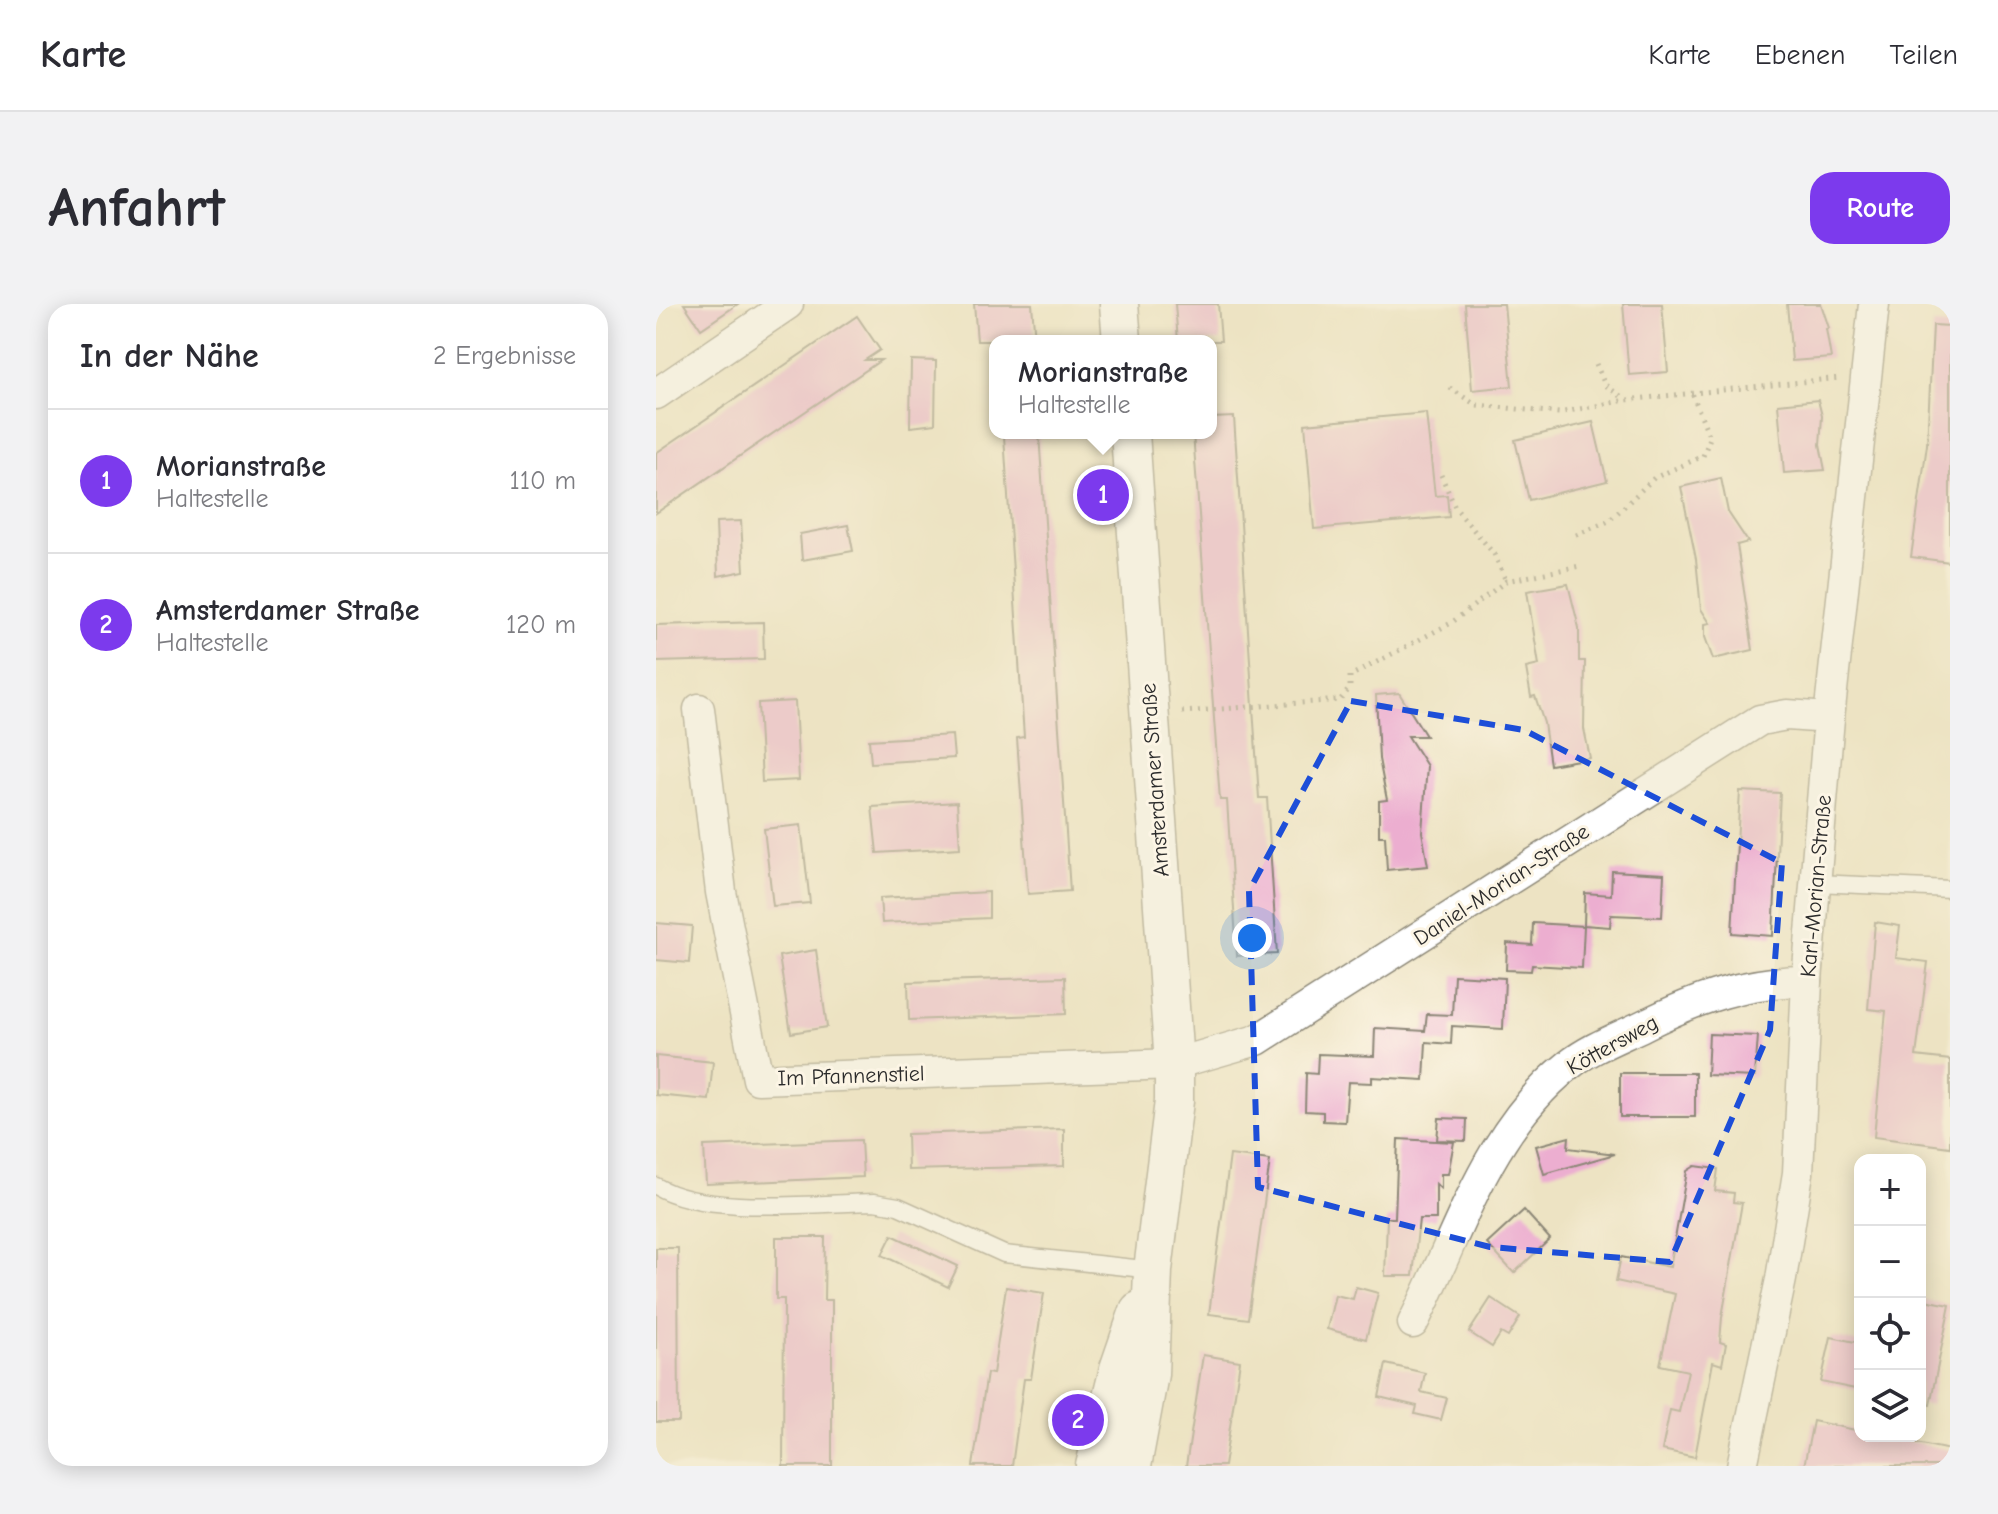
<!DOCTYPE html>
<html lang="de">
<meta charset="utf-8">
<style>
:root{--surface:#fff;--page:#f2f2f3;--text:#2b2b33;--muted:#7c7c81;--line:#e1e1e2;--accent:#7c3aed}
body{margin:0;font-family:"Comic Neue",sans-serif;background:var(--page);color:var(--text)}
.controls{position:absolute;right:24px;bottom:24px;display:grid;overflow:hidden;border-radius:16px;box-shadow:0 4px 20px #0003}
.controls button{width:72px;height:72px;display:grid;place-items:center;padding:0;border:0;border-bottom:2px solid var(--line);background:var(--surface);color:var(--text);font:40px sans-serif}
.you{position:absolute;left:596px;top:634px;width:28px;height:28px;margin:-20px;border:6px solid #fff;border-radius:50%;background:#1a73e8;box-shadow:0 0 0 12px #1a73e833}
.badge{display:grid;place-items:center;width:52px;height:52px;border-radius:50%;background:var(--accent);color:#fff;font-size:26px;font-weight:700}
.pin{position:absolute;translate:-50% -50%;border:4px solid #fff;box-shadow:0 2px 8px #0006}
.popup{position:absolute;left:333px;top:31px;width:228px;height:104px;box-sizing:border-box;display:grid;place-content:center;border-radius:16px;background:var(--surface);filter:drop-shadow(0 2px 6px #0005);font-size:26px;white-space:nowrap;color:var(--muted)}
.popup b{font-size:30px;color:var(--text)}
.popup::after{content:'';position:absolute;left:50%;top:100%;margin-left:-16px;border:16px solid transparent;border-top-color:var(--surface)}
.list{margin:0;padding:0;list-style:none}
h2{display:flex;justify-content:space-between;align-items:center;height:104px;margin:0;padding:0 32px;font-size:34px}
h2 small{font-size:26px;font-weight:400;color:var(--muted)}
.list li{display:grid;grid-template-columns:52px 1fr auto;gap:24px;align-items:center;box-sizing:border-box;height:144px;padding:0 32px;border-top:2px solid var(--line)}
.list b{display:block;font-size:30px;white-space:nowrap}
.list p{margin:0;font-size:26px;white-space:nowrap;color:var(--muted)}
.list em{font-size:26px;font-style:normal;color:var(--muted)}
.icon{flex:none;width:44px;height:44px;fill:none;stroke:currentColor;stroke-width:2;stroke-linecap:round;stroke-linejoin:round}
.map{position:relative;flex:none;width:1294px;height:1162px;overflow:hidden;border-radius:24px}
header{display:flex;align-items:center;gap:48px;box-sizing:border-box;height:112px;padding:0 40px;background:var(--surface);border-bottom:2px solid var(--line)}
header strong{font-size:38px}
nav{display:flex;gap:44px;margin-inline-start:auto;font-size:28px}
.intro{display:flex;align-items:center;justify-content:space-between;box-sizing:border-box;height:192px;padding:0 48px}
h1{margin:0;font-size:56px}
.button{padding:20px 36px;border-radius:24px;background:var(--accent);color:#fff;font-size:28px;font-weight:700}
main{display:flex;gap:48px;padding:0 48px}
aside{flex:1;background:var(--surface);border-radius:24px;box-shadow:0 4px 20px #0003}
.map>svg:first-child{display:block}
.building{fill:#ecaed0}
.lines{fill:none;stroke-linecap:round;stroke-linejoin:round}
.service-casing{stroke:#8c8777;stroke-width:19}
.minor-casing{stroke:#8c8777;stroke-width:33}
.tertiary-casing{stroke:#8c8777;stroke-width:41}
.path{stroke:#8c8777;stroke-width:5;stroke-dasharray:2 6;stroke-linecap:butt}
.service{stroke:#fff;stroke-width:16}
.minor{stroke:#fff;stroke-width:30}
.tertiary{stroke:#fff;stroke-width:38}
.marked{fill:none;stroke:#1d4ed8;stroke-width:6;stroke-dasharray:16 10;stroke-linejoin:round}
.labels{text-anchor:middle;stroke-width:6;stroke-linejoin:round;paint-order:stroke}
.street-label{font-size:22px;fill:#2b2b2b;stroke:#fcf5e5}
</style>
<header>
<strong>Karte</strong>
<nav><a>Karte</a><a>Ebenen</a><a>Teilen</a></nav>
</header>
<div class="intro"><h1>Anfahrt</h1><a class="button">Route</a></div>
<main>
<aside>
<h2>In der Nähe<small>2 Ergebnisse</small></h2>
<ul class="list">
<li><span class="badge">1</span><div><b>Morianstraße</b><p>Haltestelle</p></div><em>110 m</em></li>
<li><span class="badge">2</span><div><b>Amsterdamer Straße</b><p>Haltestelle</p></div><em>120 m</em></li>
</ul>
</aside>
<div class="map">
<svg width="1294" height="1162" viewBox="0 0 1294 1162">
<rect width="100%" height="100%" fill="#fcf5e5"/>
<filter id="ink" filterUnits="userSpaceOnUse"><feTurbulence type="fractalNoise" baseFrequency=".0125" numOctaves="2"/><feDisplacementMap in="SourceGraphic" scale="16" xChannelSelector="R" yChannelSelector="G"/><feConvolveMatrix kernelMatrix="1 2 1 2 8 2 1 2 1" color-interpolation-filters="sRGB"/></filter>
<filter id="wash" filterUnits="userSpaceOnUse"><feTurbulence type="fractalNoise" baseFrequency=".006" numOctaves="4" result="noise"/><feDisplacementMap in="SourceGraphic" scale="32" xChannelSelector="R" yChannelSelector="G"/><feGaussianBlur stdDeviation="1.8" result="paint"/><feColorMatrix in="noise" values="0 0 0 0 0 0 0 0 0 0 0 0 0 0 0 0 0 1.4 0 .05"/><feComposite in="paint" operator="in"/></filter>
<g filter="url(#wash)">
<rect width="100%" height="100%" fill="#ede3c3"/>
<g id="blocks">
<!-- building -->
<g class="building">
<polygon points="28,0 82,0 45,25"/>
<polygon points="318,0 376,0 379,37 321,37"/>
<polygon points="519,0 562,0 565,37 522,37"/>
<polygon points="809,0 848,0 856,82 816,86"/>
<polygon points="967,0 1006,0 1012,68 973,71"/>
<polygon points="1131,0 1165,0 1173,24 1170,25 1175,54 1136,57"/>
<polygon points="201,12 224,46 209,56 225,56 0,209 0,149"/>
<polygon points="1277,21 1294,22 1294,258 1255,253 1271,141"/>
<polygon points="255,56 280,57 279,120 254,123"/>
<polygon points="1162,96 1166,112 1164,141 1169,166 1128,169 1122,100"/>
<polygon points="770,109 779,192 791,191 793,213 658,225 649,120"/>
<polygon points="578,113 603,494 611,494 621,650 581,652 571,496 564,496 537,129 555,129 555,114"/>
<polygon points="937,118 951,177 873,196 859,136"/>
<polygon points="383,130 414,587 372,590 361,434 368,433 348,132"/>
<polygon points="1065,174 1072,208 1092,238 1081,241 1097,346 1057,355 1049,333 1049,320 1054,319 1045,305 1040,255 1025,183"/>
<polygon points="85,217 88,267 62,272 60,218"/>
<polygon points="192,221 197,247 146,256 144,230"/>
<polygon points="912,280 923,324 923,357 929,357 928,425 934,454 894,461 888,419 879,392 875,393 870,364 883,361 871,287"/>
<polygon points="107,318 108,355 0,358 0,321"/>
<polygon points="743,389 770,432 752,432 771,462 766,528 772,562 731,566 729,532 723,532 723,497 731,496 723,455 720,391"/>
<polygon points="139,397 143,476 106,478 102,399"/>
<polygon points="296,431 298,454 215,459 213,436"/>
<polygon points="1084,487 1124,489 1117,632 1076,629"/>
<polygon points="301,498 304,544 221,549 216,503"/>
<polygon points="145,521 154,599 117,602 108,525"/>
<polygon points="956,567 1008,570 1006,613 955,611 954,623 928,621 929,589 955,591"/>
<polygon points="333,588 333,614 226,619 224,594"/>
<polygon points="1219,618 1244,622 1240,654 1272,658 1260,752 1294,756 1294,843 1218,833 1230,707 1212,705"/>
<polygon points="0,619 36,622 33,659 0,656"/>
<polygon points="877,619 928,622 926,664 876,661 875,667 850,666 851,639 876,641"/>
<polygon points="160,646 171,723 135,729 123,652"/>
<polygon points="798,671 849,674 847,725 796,722 795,740 770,738 768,776 716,773 716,779 692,778 689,818 667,817 667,808 649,807 650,769 661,770 662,750 718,752 719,724 769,727 771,710 796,711"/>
<polygon points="409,673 410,710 253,716 252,678"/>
<polygon points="1053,730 1102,732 1099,773 1051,771"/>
<polygon points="0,752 57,758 53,796 0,791"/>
<rect x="964" y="769" width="75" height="44"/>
<polygon points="783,814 811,815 810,837 781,836"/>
<polygon points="408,825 408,862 252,866 251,830"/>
<polygon points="913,833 912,844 959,850 888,870 880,842"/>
<polygon points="742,835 798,838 792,870 785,870 785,885 780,880 780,915 763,915 757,972 729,972 731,914 739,914"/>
<polygon points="205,836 207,873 50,880 48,842"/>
<polygon points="574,851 614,856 592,1015 553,1010"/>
<polygon points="1039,862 1062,865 1059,887 1078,889 1077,898 1086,899 1066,1013 1064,1038 1070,1040 1066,1061 1057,1058 1039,1153 1006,1146 1014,1106 1023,1108 1032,1067 1004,1061 1019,990 960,977 965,953 1014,963 1031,867"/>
<polygon points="868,906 894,935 858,969 831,940"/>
<polygon points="236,931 302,962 292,983 226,951"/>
<polygon points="120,933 169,933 168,996 176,996 176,1162 127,1162 128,995 120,995"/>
<polygon points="0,944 22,944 23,1118 0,1118"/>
<polygon points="350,983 388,989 375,1075 368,1075 356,1162 317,1162 331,1069 337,1070"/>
<polygon points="700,983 722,989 710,1035 671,1025 679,991 697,995"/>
<polygon points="835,994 864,1013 852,1033 845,1029 836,1043 813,1028"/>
<polygon points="1264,995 1294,1001 1274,1101 1264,1100"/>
<polygon points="1175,1033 1204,1039 1204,1086 1165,1078"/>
<polygon points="547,1051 584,1057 568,1162 530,1162"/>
<polygon points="730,1060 769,1069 765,1088 791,1094 785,1116 759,1110 761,1102 723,1093"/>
<polygon points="1157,1117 1204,1127 1204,1132 1228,1132 1294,1146 1294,1162 1148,1162"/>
</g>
</g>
</g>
<g filter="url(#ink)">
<use href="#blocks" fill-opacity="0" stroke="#8c8777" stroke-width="2"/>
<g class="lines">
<defs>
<g id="service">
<polyline points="1160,579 1294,585"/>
<path d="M 0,882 C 49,912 160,899 218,898 L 242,902 L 348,950 L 497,966"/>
</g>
<g id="minor">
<polyline points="0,90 132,0"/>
<polyline points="43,405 65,588 102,775 518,760 601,736 1104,416 1131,411 1173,414"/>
<path d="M 757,1019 C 803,929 831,826 913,761 C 934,744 964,733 988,721 C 1042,694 1091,677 1151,677"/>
<polyline points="1086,1162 1125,975 1142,869 1151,677 1173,414 1218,0"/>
</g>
<g id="tertiary">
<polyline points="463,0 466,37"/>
<polyline points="474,129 518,760 518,797 497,966 493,1070 476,1162"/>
<polyline points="439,1162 463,1065 483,1007"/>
</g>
</defs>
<!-- service casing -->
<use href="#service" class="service-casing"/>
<!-- minor casing -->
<use href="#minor" class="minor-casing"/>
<!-- tertiary casing -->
<use href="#tertiary" class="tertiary-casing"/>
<!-- path -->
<g class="path">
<polyline points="940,60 949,81 969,95"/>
<polyline points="794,84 820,101 903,109 970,96 1184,74"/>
<polyline points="785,171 800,205 838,250 850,277"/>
<polyline points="920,231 953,217 998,174 1047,152 1054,134 1036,89"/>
<polyline points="526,408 684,396 694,384 694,372 795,319 850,277 924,262"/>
</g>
<!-- service -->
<use href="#service" class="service"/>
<!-- minor -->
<use href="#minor" class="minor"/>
<!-- tertiary -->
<use href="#tertiary" class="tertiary"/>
</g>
</g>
<!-- marked area -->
<path d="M0 0H1294V1162H0ZM 695,397 L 868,426 L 1126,559 L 1114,726 L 1014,958 L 834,943 L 602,883 L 593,587 Z" fill="#ede3c3" fill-opacity=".55" fill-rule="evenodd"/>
<path class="marked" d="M 695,397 L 868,426 L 1126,559 L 1114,726 L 1014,958 L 834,943 L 602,883 L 593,587 Z"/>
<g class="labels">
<!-- street labels -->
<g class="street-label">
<text transform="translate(498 476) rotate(-94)" y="8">Amsterdamer Straße</text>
<text transform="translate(845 580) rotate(-33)" y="8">Daniel-Morian-Straße</text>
<text transform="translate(1159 582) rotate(-85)" y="8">Karl-Morian-Straße</text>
<text transform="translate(956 740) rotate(-29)" y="8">Köttersweg</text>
<text transform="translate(195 771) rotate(-2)" y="8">Im Pfannenstiel</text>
</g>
</g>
</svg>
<div class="controls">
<button>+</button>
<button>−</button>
<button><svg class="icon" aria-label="locate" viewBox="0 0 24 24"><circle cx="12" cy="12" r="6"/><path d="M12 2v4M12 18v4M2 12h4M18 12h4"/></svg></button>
<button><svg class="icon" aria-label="layers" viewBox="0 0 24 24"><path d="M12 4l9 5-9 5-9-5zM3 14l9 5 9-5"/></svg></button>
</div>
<div class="you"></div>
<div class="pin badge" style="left:447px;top:191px">1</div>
<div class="popup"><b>Morianstraße</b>Haltestelle</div>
<div class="pin badge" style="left:422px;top:1116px">2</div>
</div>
</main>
